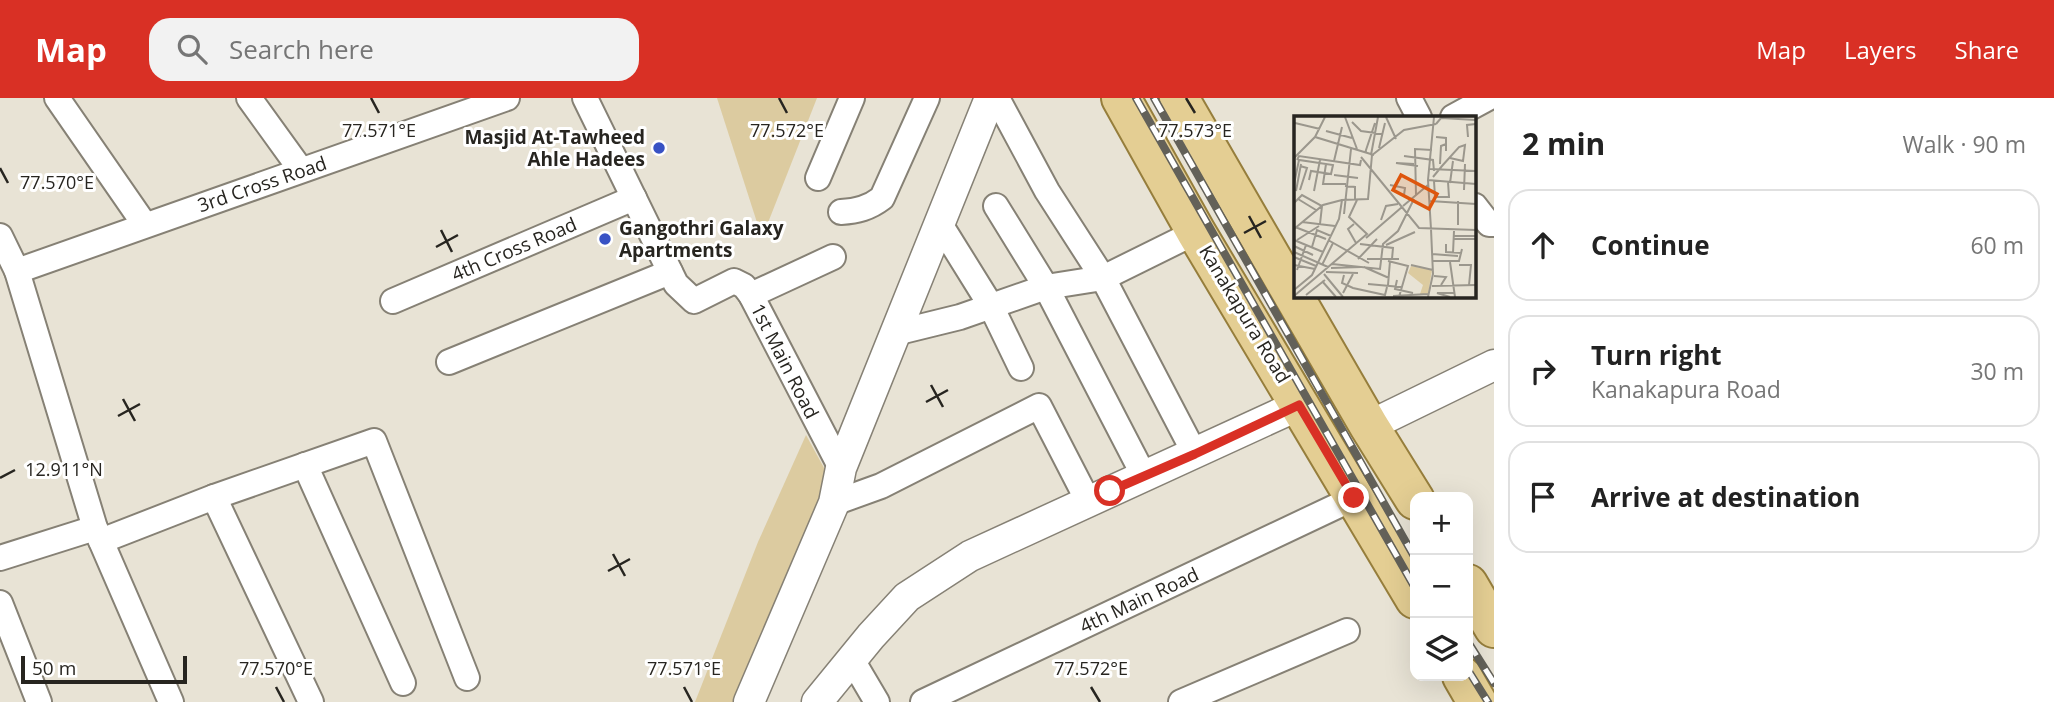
<!DOCTYPE html>
<meta charset="utf-8">
<style>
:root{--surface:#fff;--page:#f2f2f2;--text:#222;--muted:#767676;--line:#e0e0e0;--accent:#d93025}
body{margin:0;font-family:"Open Sans",sans-serif;background:var(--page);color:var(--text)}
.controls{position:absolute;right:21px;bottom:21px;display:grid;overflow:hidden;border-radius:14px;box-shadow:0 7px 28px #0002}
.controls button{width:63px;height:63px;display:grid;place-items:center;padding:0;border:0;border-bottom:2px solid var(--line);background:var(--surface);color:var(--text);font:35px sans-serif}
.scale{position:absolute;left:21px;bottom:18px;width:166px;box-sizing:border-box;padding-left:7px;border:4px solid #272520;border-top:0;font-size:19px;line-height:24px;white-space:nowrap;color:#272520;-webkit-text-stroke:5px #fff;paint-order:stroke}
.stop{position:absolute;width:21px;height:21px;margin:-16px;border:5px solid #d93025;border-radius:50%;background:#fff}
.stop.end{background:#d93025;border-color:#fff;box-shadow:0 2px 7px #0008}
.list{margin:0;padding:0;list-style:none}
h2{display:flex;justify-content:space-between;align-items:center;height:91px;margin:0;padding:0 28px;font-size:30px}
h2 small{font-size:23px;font-weight:400;color:var(--muted)}
.list li{display:grid;grid-template-columns:46px 1fr auto;gap:21px;align-items:center;box-sizing:border-box;height:112px;margin:0 14px 14px;padding:0 14px;border:2px solid var(--line);border-radius:21px}
.list b{display:block;font-size:26px;white-space:nowrap}
.list p{margin:0;font-size:23px;white-space:nowrap;color:var(--muted)}
.list em{font-size:23px;font-style:normal;color:var(--muted)}
.icon{flex:none;width:38px;height:38px;fill:none;stroke:currentColor;stroke-width:2;stroke-linecap:round;stroke-linejoin:round}
.map{position:relative;flex:none;width:1494px;height:604px;overflow:hidden}
header{display:flex;align-items:center;gap:42px;box-sizing:border-box;height:98px;padding:0 35px;background:var(--accent);color:#fff}
header strong{font-size:33px}
nav{display:flex;gap:38px;margin-inline-start:auto;font-size:24px}
.search{width:490px;height:63px;background:var(--page);display:flex;align-items:center;gap:18px;box-sizing:border-box;padding:0 24px;border-radius:21px;color:var(--muted);font-size:26px}
main{display:flex}
aside{flex:1;background:var(--surface)}
.map>svg:first-child{display:block}
.green{fill:#dccba0}
.lines{fill:none;stroke-linecap:round;stroke-linejoin:round}
.minor-casing{stroke:#868175;stroke-width:28}
.tertiary-casing{stroke:#868175;stroke-width:33}
.primary-casing{stroke:#967e3c;stroke-width:42}
.minor{stroke:#fff;stroke-width:24}
.tertiary{stroke:#fff;stroke-width:30}
.primary{stroke:#e4ce93;stroke-width:38}
.rail-casing{stroke:#636159;stroke-width:8}
.rail{stroke:#fff;stroke-width:5;stroke-dasharray:16;stroke-linecap:butt}
.route{stroke:#d93025;stroke-width:9}
.ticks{fill:none;stroke:#272520;stroke-width:2.5}
.poi-dot{fill:#3852c4;stroke:#fff;stroke-width:2.5}
.labels{text-anchor:middle;stroke-width:6;stroke-linejoin:round;paint-order:stroke}
.poi-label{font-size:19px;font-weight:bold;fill:#272520;stroke:#fff;text-anchor:end}
.street-label{font-size:19px;fill:#272520;stroke:#fff}
.inset-road{fill:none;stroke:#9b978d;stroke-width:2}
.view{fill:#de560d;fill-opacity:0.15;stroke:#de560d;stroke-width:3.5}
.inset-edge{fill:none;stroke:#272520;stroke-width:3.5}
.ticks-label{font-size:18px;text-anchor:middle;fill:#272520;stroke:#fff;stroke-width:6;stroke-linejoin:round;paint-order:stroke}
</style>
<header>
<strong>Map</strong>
<div class="search"><svg class="icon" aria-label="search" viewBox="0 0 24 24"><circle cx="10" cy="10" r="6"/><path d="M15 15l6 6"/></svg>Search here</div>
<nav><a>Map</a><a>Layers</a><a>Share</a></nav>
</header>
<main>
<div class="map">
<svg width="1494" height="604" viewBox="0 0 1494 604">
<rect width="100%" height="100%" fill="#e8e3d5"/>
<!-- green -->
<g class="green">
<polygon points="717,0 817,0 762,140"/>
<polygon points="806,337 829,379 741,604 695,604 758,444"/>
</g>
<g class="lines">
<defs>
<g id="minor">
<polyline points="57,0 145,127"/>
<polyline points="249,0 301,72"/>
<polyline points="585,0 676,186 694,203 734,183 744,188 751,197 841,370"/>
<polyline points="997,0 1047,93 1103,180 1195,356"/>
<polyline points="1409,0 1419,19"/>
<polyline points="1453,19 1488,0"/>
<polyline points="818,80 852,0"/>
<polyline points="996,108 1046,189 1144,378"/>
<polyline points="1475,108 1489,126 1494,126"/>
<path d="M 841,114 C 857,113 869,110 882,100 L 927,0"/>
<polyline points="940,126 991,208 1021,270"/>
<polyline points="0,138 17,173 95,430"/>
<polyline points="17,173 507,0"/>
<polyline points="751,197 833,159"/>
<polyline points="393,203 634,100"/>
<polyline points="895,235 960,219 1046,189 1103,180 1196,134"/>
<polyline points="449,264 670,174"/>
<polyline points="305,367 403,585"/>
<polyline points="214,399 311,604"/>
<polyline points="834,405 881,388 1039,308 1088,403"/>
<polyline points="101,443 171,604"/>
<polyline points="0,460 95,430 101,443 214,399 374,343 467,580"/>
<polyline points="0,505 39,604"/>
<polyline points="851,560 877,604"/>
<polyline points="923,604 1354,400"/>
<polyline points="1181,604 1347,533"/>
</g>
<g id="tertiary">
<polyline points="1369,328 1494,267"/>
<polyline points="749,604 834,405 841,370 990,0"/>
<polyline points="817,604 871,538 907,499 970,458 1299,307"/>
</g>
<g id="primary">
<polyline points="1121,0 1196,134 1415,501"/>
<polyline points="1179,0 1369,328 1415,402"/>
<polyline points="1468,486 1494,530"/>
<polyline points="1462,578 1477,604"/>
</g>
</defs>
<!-- minor casing -->
<use href="#minor" class="minor-casing"/>
<!-- tertiary casing -->
<use href="#tertiary" class="tertiary-casing"/>
<!-- primary casing -->
<use href="#primary" class="primary-casing"/>
<!-- minor -->
<use href="#minor" class="minor"/>
<!-- tertiary -->
<use href="#tertiary" class="tertiary"/>
<!-- primary -->
<use href="#primary" class="primary"/>
<defs>
<g id="rail">
<polyline points="1136,0 1415,490"/>
<polyline points="1154,0 1415,460"/>
<polyline points="1468,544 1494,585"/>
<polyline points="1468,572 1488,604"/>
</g>
</defs>
<!-- rail casing -->
<use href="#rail" class="rail-casing"/>
<!-- rail -->
<use href="#rail" class="rail"/>
</g>
<g class="lines">
<!-- route -->
<polyline class="route" points="1110,393 1195,356 1299,307 1354,400"/>
</g>
<!-- ticks -->
<path class="ticks" d="M 371,0 L 379,15M 779,0 L 787,15M 1186,0 L 1195,15M 0,70 L 8,85M 1249,118 L 1261,140M 441,132 L 452,154M 1244,135 L 1266,123M 436,149 L 458,137M 931,287 L 943,309M 123,301 L 135,323M 926,304 L 948,292M 118,318 L 140,306M 0,380 L 15,372M 613,456 L 625,478M 608,473 L 630,461M 276,589 L 284,604M 684,589 L 692,604M 1091,589 L 1100,604"/>
<!-- markers -->
<g class="poi-dot">
<circle cx="659" cy="50" r="7"/>
<circle cx="605" cy="141" r="7"/>
</g>
<g class="labels">
<!-- poi labels -->
<g class="poi-label">
<text x="645" y="46">Masjid At-Tawheed<tspan x="645" dy="22">Ahle Hadees</tspan></text>
<text x="619" y="137" text-anchor="start">Gangothri Galaxy<tspan x="619" dy="22">Apartments</tspan></text>
</g>
<!-- street labels -->
<g class="street-label">
<text transform="translate(262 86) rotate(-19)" y="7">3rd Cross Road</text>
<text transform="translate(514 151) rotate(-23)" y="7">4th Cross Road</text>
<text transform="translate(1245 216) rotate(59)" y="7">Kanakapura Road</text>
<text transform="translate(785 263) rotate(63)" y="7">1st Main Road</text>
<text transform="translate(1139 502) rotate(-25)" y="7">4th Main Road</text>
</g>
</g>
<!-- overview -->
<g transform="translate(1294 18)">
<rect width="182" height="182" fill="#e8e3d5"/>
<path d="M 117,150 L 138,154 L 134,178 L 126,178 L 129,169 L 114,157 Z" fill="#dccba0"/>
<path class="inset-road" d="M 51,1 L 63,33M 92,1 L 102,23M 58,6 L 67,15 L 89,18M 1,7 L 26,13M 142,8 L 147,2 L 182,4M 32,15 L 58,22M 21,21 L 31,1M 142,21 L 152,22 L 152,35M 174,21 L 173,9 L 182,8M 85,32 L 91,7M 71,37 L 81,7M 77,39 L 84,1M 77,40 L 110,14 L 142,8M 110,40 L 139,44 L 140,55M 67,41 L 125,112 L 182,114M 0,42 L 21,21 L 80,39M 3,44 L 5,40 L 66,49 L 67,44M 40,45 L 48,11M 32,48 L 29,68 L 52,68M 120,48 L 102,47 L 124,50M 146,48 L 147,30 L 152,28M 136,53 L 182,55M 40,59 L 64,62M 139,61 L 148,50 L 165,31 L 171,29 L 169,45 L 156,42M 134,64 L 182,68M 140,65 L 141,81 L 155,81 L 154,66M 156,67 L 159,45M 0,68 L 5,44 L 39,49 L 37,58 L 17,55 L 15,64M 96,69 L 111,72 L 110,79M 51,70 L 61,71 L 61,83M 6,74 L 13,52 L 6,50M 170,74 L 171,48M 2,75 L 7,48M 20,75 L 26,44M 122,79 L 121,33 L 138,34M 4,83 L 22,94M 136,85 L 182,88M 164,85 L 164,109M 0,87 L 8,79 L 28,90 L 26,108M 109,90 L 134,69M 50,98 L 57,33M 87,104 L 92,90 L 104,88M 8,106 L 41,110M 60,108 L 54,113 L 62,127M 1,111 L 32,123M 0,113 L 29,89 L 48,84M 137,113 L 134,64 L 140,1M 160,120 L 182,120M 72,122 L 108,91M 160,123 L 182,123M 0,124 L 29,136M 3,124 L 25,110M 34,124 L 75,147M 66,128 L 99,132 L 98,143M 152,128 L 152,136 L 168,137M 92,129 L 121,116M 0,130 L 19,139M 18,131 L 23,114 L 37,120M 0,136 L 34,151M 159,137 L 160,115M 138,138 L 164,140M 0,141 L 22,150M 64,143 L 83,123M 73,143 L 105,143M 94,145 L 114,150 L 105,181M 139,145 L 165,145 L 168,133M 156,146 L 161,181M 38,148 L 86,153 L 89,128 L 104,115 L 120,83M 0,149 L 21,153M 28,149 L 39,127M 117,149 L 139,154M 165,149 L 177,149 L 175,169M 70,151 L 95,162M 37,152 L 67,151M 3,154 L 12,129M 32,156 L 64,157M 30,158 L 49,181M 50,159 L 48,167 L 59,172 L 91,179 L 93,171M 140,160 L 152,161 L 147,169M 103,164 L 101,173 L 119,177M 28,165 L 42,181M 74,168 L 107,171M 94,169 L 96,145M 138,170 L 182,169M 0,174 L 18,159 L 45,103 L 48,84 L 74,83 L 78,39M 49,177 L 59,158M 12,179 L 31,164M 0,180 L 73,118 L 55,101 L 63,84M 99,180 L 134,178M 134,181 L 139,158 L 137,113M 156,181 L 143,177 L 161,177"/>
<path class="view" d="M 107,59 L 143,78 L 135,93 L 99,74 Z"/>
<rect width="182" height="182" class="inset-edge"/>
</g>
<g class="ticks-label">
<text x="379" y="39">77.571°E</text>
<text x="787" y="39">77.572°E</text>
<text x="1195" y="39">77.573°E</text>
<text x="57" y="91">77.570°E</text>
<text x="64" y="378">12.911°N</text>
<text x="276" y="577">77.570°E</text>
<text x="684" y="577">77.571°E</text>
<text x="1091" y="577">77.572°E</text>
</g>
</svg>
<div class="controls">
<button>+</button>
<button>−</button>
<button><svg class="icon" aria-label="layers" viewBox="0 0 24 24"><path d="M12 4l9 5-9 5-9-5zM3 14l9 5 9-5"/></svg></button>
</div>
<div class="scale">50 m</div>
<div class="stop" style="left:1110px;top:393px"></div>
<div class="stop end" style="left:1354px;top:400px"></div>
</div>
<aside>
<h2>2 min<small>Walk · 90 m</small></h2>
<ul class="list">
<li><svg class="icon" aria-label="ahead" viewBox="0 0 24 24"><path d="M12 20V5M6 11l6-6 6 6"/></svg><div><b>Continue</b></div><em>60 m</em></li>
<li><svg class="icon" aria-label="right" viewBox="0 0 24 24"><path d="M7 20v-9h11M14 6l5 5-5 5"/></svg><div><b>Turn right</b><p>Kanakapura Road</p></div><em>30 m</em></li>
<li><svg class="icon" aria-label="arrive" viewBox="0 0 24 24"><path d="M6 21V4h12l-3 4 3 4H6"/></svg><div><b>Arrive at destination</b></div></li>
</ul>
</aside>
</main>
